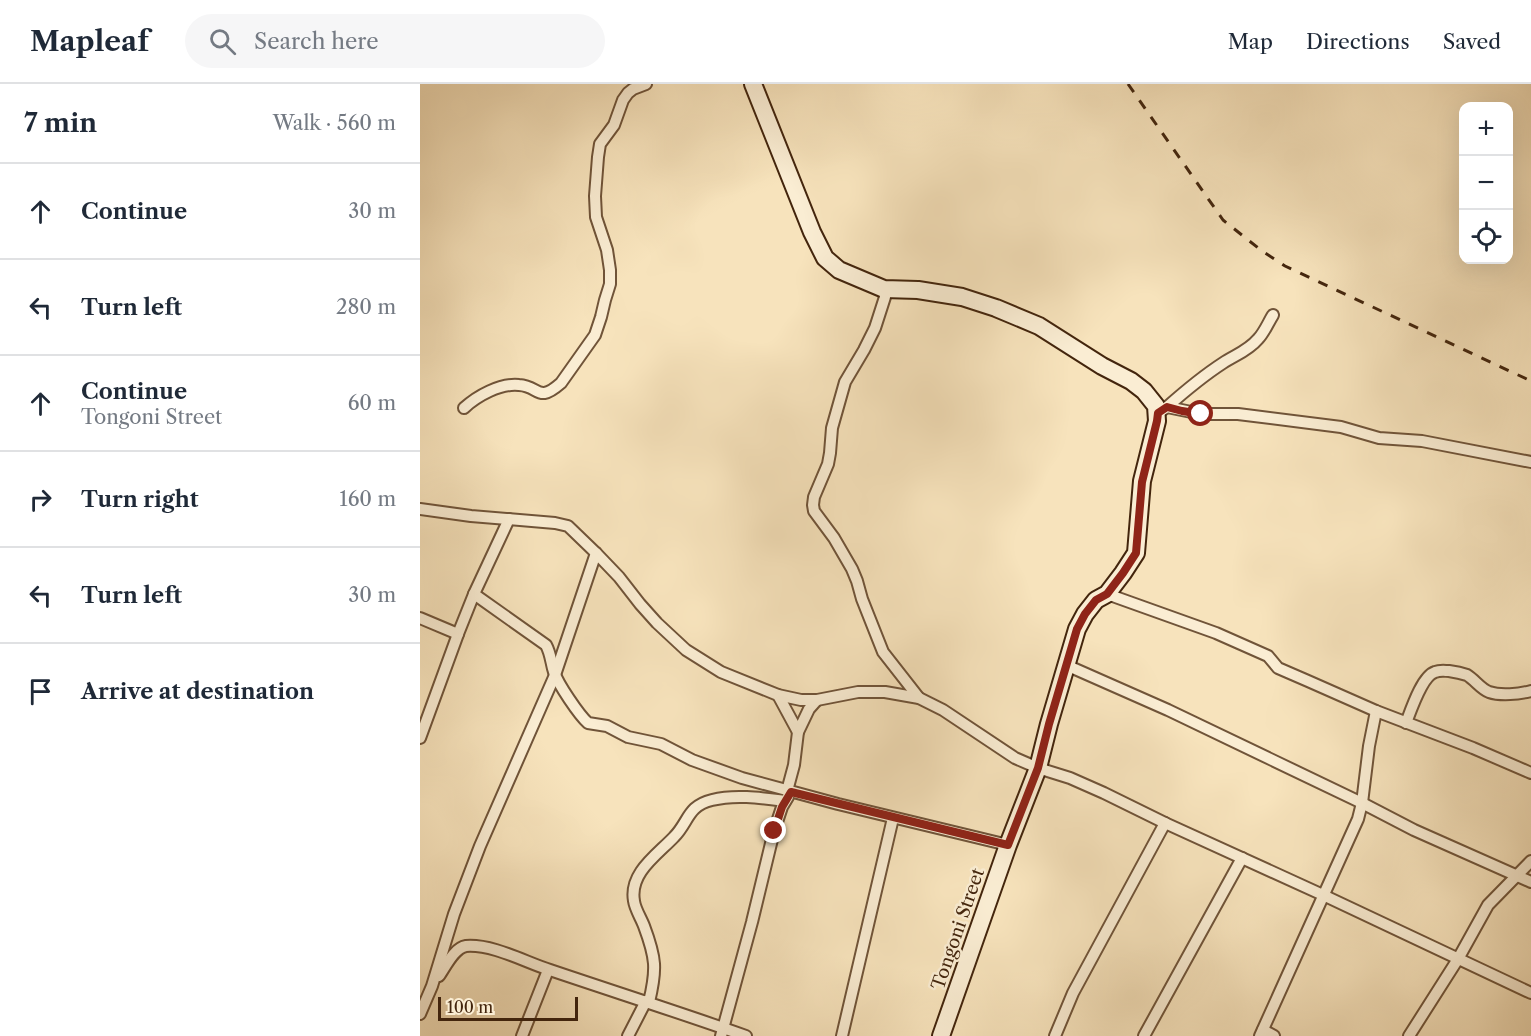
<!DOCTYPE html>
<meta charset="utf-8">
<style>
:root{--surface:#fff;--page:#f6f6f7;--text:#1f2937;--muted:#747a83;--line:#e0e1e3}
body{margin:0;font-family:"Libre Caslon Text",serif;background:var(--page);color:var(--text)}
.controls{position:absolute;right:18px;top:18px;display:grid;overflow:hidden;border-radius:12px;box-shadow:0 6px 24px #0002}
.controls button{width:54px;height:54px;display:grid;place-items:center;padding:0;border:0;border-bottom:2px solid var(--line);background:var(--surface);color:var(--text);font:30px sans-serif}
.scale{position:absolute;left:18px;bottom:15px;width:140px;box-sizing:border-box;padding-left:6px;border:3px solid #43250d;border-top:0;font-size:16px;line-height:21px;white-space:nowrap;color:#43250d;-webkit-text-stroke:4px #faedd3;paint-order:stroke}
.stop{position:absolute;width:18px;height:18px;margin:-14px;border:4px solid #8f2418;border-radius:50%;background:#fff}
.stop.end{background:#8f2418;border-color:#fff;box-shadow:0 2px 6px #0008}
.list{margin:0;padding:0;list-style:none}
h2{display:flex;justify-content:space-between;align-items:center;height:78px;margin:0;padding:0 24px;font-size:26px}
h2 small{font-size:20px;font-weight:400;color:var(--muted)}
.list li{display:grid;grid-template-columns:39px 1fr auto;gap:18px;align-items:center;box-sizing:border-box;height:96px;padding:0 24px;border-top:2px solid var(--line)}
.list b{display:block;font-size:22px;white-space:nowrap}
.list p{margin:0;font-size:20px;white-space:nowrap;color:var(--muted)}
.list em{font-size:20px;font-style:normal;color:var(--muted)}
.icon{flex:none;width:33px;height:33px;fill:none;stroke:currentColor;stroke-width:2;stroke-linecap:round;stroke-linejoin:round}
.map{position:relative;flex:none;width:1111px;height:952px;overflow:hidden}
header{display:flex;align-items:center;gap:36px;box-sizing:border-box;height:84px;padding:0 30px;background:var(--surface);border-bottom:2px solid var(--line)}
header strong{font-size:28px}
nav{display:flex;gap:33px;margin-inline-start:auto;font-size:21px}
.search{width:420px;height:54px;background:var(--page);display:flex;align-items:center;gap:15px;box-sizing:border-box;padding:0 21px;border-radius:33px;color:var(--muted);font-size:22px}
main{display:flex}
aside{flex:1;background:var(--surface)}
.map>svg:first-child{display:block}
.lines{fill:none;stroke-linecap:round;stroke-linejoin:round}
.street-casing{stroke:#705439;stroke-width:14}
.secondary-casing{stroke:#43250d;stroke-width:20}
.street{stroke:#faedd3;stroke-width:10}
.secondary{stroke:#faedd3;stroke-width:16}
.rail{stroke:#43250d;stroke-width:3;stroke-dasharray:10 10;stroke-linecap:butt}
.route{stroke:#8f2418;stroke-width:8}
.labels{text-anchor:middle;stroke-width:5;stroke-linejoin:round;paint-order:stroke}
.street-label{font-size:18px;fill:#43250d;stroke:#faedd3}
</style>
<header>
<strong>Mapleaf</strong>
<div class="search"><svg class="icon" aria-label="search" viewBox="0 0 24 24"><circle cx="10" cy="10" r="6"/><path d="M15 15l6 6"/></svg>Search here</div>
<nav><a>Map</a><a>Directions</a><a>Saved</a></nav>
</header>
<main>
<aside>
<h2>7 min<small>Walk · 560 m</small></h2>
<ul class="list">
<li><svg class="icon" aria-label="ahead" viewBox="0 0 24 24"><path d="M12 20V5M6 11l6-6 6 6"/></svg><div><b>Continue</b></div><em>30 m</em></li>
<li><svg class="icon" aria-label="left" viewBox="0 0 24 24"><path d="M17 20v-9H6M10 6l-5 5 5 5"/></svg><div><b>Turn left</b></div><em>280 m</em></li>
<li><svg class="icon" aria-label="ahead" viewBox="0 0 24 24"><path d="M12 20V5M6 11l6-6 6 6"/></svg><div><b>Continue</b><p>Tongoni Street</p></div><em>60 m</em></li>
<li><svg class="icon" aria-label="right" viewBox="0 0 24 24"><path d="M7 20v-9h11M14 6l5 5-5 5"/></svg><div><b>Turn right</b></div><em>160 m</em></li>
<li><svg class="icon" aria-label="left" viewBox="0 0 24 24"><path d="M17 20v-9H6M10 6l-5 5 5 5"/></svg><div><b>Turn left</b></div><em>30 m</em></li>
<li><svg class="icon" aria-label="arrive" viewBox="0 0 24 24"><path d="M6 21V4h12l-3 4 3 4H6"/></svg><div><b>Arrive at destination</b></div></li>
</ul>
</aside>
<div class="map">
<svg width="1111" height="952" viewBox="0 0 1111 952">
<rect width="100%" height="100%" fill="#f7e3bc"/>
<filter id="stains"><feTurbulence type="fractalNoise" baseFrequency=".00333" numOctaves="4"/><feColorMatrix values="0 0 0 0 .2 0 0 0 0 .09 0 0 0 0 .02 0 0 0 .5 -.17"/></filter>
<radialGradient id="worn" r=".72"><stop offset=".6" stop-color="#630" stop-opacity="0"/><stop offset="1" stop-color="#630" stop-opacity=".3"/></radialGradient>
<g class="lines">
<defs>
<g id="street">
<polyline points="464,205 465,213 455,244 444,266 425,298 412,344 410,369 408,380 394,413 393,421 394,427 414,454 432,485 437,497 442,515 463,568 499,614"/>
<path d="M 747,323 C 765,307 783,292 803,279 C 815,271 828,267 838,255 C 844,249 848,239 853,231"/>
<path d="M 44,324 C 57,312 80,299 99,301 C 120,302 117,320 141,299 L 175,251 L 181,233 L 185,216 L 190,200 L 190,186 L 187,166 L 176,133 L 175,112 L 178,73 L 180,60 L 194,41 L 203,16 L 208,9 L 213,5 L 226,0"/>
<polyline points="738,329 747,323 781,330 818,330 921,343 959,354 1002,357 1111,378"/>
<polyline points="0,425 51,432 135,439 148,442 176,469 199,493 220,520 237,539 266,566 301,588 358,611 381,616 397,616 438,608 465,608 499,614 523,626 595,674 618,684 650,694 684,709 745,739 903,811 1111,909"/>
<path d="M 54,510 L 126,561 C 131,570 131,579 134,588 C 138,600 159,631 168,639 L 187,642 L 208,653 L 241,660 L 272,676 L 322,694 L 418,720 L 588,761"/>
<polyline points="687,510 796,549 848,572 858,584 888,597 956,627 1053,664 1111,689"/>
<polyline points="0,534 38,550"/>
<polyline points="646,581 748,626 942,719 994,746 1111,798"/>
<polyline points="358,611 378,648"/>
<path d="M 986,639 C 991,626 1002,592 1015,588 C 1020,586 1025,587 1029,587 C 1036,588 1041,589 1047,591 C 1055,596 1061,605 1069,608 C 1081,612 1099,610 1111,607"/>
<polyline points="0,654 38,550 54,510 89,435"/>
<polyline points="367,707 374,681 378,648 389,625 397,616"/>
<path d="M 19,892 C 26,882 34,864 46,862 C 73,860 105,878 130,886 C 195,908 261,929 326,952"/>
<path d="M 229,918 C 237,885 236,874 224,842 C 221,834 215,825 214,817 C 209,789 237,771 254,753 C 269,738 267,722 292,716 C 315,710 342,714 365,717"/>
<polyline points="0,930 12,902 34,830 60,762 135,591 176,469"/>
<polyline points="843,946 854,952"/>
<polyline points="102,952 128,886"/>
<polyline points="208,952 226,917"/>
<polyline points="301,952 332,838 354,747 362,723 368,713"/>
<polyline points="422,952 473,734"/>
<polyline points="635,952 653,909 745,739"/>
<polyline points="724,952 822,774"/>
<polyline points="840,952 938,735 942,719 949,662 956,627"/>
<polyline points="989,952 1038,875 1068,821 1111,777"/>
</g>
<polyline id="secondary" points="333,0 392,148 405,174 419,186 464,205 498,206 542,213 576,224 619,242 682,282 711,297 724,307 736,322 737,337 722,397 716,469 703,489 687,510 676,516 665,530 657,545 629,640 618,684 588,761 521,952"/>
</defs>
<!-- street casing -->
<use href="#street" class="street-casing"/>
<!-- secondary casing -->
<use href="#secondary" class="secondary-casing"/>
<!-- street -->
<use href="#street" class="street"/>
<!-- secondary -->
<use href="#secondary" class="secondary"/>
<!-- rail -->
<polyline class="rail" points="708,0 803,136 842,167 865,182 1111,297"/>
</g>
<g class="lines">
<!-- route -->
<polyline class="route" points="354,747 362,723 371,708 588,761 618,684 629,640 657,545 665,530 676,516 687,510 703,489 716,469 722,398 737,337 738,329 747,323 762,327 781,330"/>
</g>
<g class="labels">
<!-- street labels -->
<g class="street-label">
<text transform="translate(538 845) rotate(-71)" y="6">Tongoni Street</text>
</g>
</g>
<rect width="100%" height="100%" filter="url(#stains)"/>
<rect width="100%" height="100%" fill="url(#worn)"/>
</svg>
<div class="controls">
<button>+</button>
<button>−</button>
<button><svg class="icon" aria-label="locate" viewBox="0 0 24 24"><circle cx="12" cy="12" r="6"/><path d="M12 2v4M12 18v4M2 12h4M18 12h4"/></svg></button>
</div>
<div class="scale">100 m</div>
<div class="stop" style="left:781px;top:330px"></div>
<div class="stop end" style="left:354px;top:747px"></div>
</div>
</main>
